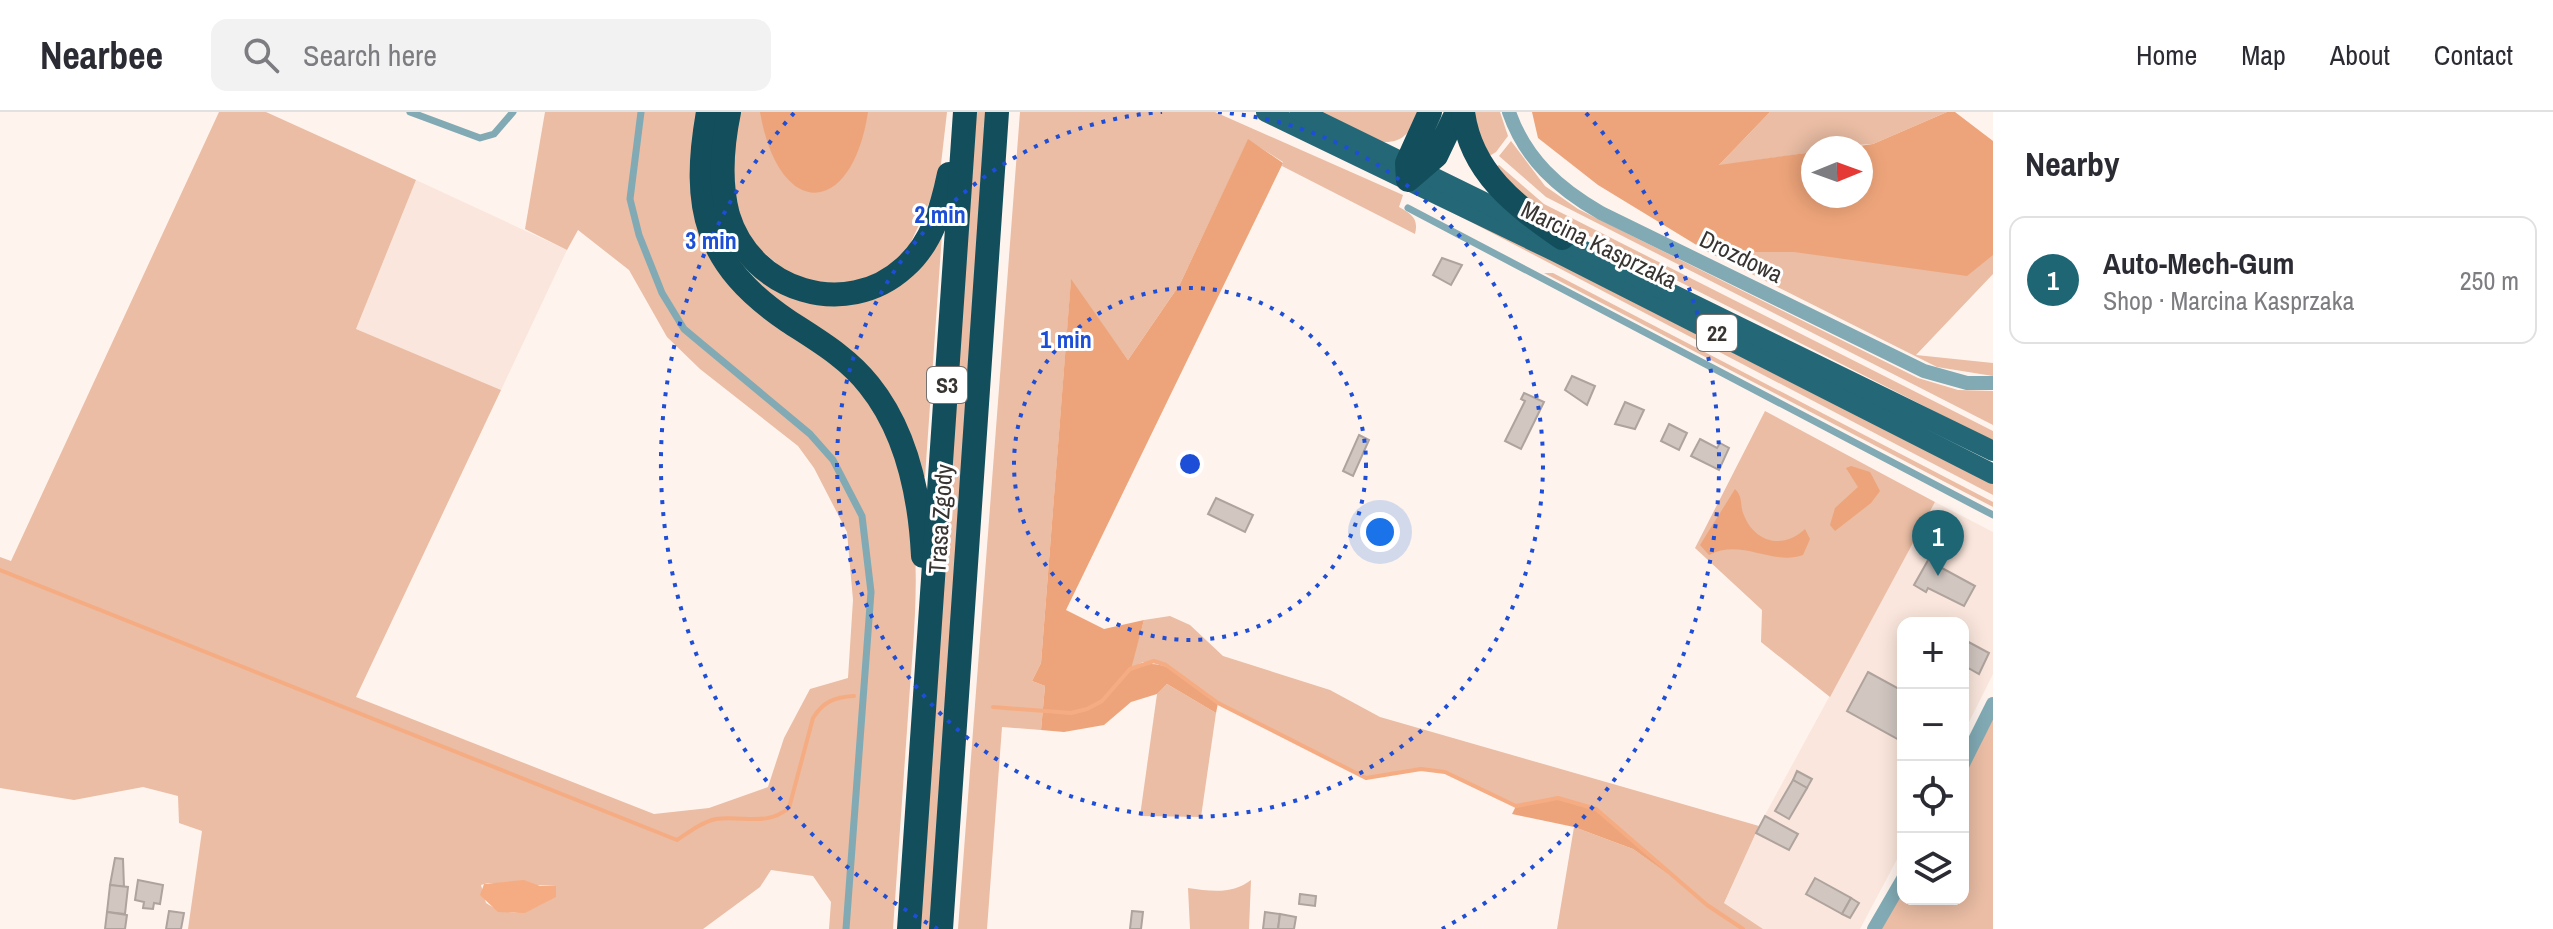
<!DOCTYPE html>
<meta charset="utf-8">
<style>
:root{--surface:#fff;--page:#f2f2f3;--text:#2b2b33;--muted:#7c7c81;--line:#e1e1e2;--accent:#1f6675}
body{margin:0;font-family:"Archivo Narrow",sans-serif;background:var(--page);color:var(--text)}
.controls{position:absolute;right:24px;bottom:24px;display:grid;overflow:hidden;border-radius:16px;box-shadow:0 4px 20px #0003}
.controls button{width:72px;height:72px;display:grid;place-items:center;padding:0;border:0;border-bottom:2px solid var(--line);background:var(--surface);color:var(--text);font:40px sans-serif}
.compass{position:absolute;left:1801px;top:24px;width:72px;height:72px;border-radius:50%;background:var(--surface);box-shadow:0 4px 20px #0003;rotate:89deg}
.you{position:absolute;left:1380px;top:420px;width:28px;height:28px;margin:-20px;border:6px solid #fff;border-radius:50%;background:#1a73e8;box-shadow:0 0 0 12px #1a73e833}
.badge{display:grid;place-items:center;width:52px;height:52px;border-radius:50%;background:var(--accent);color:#fff;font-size:26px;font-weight:700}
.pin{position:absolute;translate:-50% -66px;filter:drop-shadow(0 2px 4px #0008)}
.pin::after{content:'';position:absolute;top:42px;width:28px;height:24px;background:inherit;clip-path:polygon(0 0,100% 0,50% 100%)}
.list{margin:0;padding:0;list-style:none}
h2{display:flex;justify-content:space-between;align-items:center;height:104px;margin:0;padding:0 32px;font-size:34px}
h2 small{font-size:26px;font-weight:400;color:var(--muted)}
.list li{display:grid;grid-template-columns:52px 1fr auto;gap:24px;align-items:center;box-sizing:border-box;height:128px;margin:0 16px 16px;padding:0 16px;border:2px solid var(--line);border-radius:16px}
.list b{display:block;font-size:30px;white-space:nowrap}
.list p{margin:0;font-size:26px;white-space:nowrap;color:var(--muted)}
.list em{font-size:26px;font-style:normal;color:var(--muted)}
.icon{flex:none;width:44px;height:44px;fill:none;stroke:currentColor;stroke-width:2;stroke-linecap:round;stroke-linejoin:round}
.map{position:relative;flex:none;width:1993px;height:817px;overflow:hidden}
header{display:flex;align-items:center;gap:48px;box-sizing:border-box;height:112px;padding:0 40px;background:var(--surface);border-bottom:2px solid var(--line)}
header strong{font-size:38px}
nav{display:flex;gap:44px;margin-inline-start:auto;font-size:28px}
.search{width:560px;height:72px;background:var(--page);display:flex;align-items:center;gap:20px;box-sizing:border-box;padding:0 28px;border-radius:16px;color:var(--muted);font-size:30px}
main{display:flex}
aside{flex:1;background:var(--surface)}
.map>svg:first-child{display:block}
.built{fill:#fae6dc}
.green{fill:#eabda4;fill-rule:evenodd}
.forest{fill:#eda47a}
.water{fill:#f6ac82}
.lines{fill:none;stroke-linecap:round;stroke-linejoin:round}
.stream{stroke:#f6ac82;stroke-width:4}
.building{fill:#d1c6c0;stroke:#aea39d;stroke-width:2}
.service{stroke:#81aab4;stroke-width:7}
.minor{stroke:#81aab4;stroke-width:14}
.primary{stroke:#246877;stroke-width:20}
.motorway{stroke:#124e5b;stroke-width:24}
.ring{fill:none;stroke:#1d4ed8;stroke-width:4;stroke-dasharray:4 8}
.labels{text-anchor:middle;stroke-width:6;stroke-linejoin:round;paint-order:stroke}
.shield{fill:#fff;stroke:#74716f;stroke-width:2}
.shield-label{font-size:22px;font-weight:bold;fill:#383431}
.street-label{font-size:24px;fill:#383431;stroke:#fff}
.centre{fill:#1d4ed8;stroke:#fff;stroke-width:4}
.ring-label{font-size:24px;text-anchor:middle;font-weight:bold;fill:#1d4ed8;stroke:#fff;stroke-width:6;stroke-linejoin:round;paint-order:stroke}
</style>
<header>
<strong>Nearbee</strong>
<div class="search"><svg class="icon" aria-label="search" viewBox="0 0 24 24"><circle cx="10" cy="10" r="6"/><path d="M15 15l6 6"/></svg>Search here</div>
<nav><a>Home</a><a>Map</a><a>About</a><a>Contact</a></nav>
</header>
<main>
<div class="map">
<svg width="1993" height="817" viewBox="0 0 1993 817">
<rect width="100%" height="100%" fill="#fff3ed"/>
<!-- built -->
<g class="built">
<polygon points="416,68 567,138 501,278 356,217"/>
<polygon points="1935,390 1993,420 1993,562 1963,622 1963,511 1903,511 1903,736 1860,817 1763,817 1724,791 1759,714"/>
</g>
<!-- green -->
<g class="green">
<path d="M 219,0 L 266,0 L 416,68 L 356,217 L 501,278 L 356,585 L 654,702 L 709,696 L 768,675 L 784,626 L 810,577 L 848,566 L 853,488 L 847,420 L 814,356 L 798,334 L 700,257 L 667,225 L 629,158 L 578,118 L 567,138 L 525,117 L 545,0 L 702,0 L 709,140 C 761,187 848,251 882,311 C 931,400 914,508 908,604 C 903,675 898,746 893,817 L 829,817 L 831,790 L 813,764 L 771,758 L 760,775 L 703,817 L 188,817 L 202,719 L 179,711 L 178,684 L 143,675 L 74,688 L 0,676 L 0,445 L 11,449 ZM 488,771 L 556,774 L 556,783 C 531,800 513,808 486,791 L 481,773 Z"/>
<polygon points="737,0 947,0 939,69 906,141 867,170 827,176 795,167 756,134 739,108 732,72"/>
<polygon points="974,0 987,0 932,817 917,817"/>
<path d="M 1020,0 L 1215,0 L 1403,83 L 1399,95 C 1411,102 1419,106 1415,122 L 1282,54 L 1283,50 L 1248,28 L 1180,172 L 1128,248 L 1071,169 L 1041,551 L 1032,569 L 1045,574 L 1041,618 L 1002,615 L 987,817 L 958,817 Z"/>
<path d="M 1313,0 L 1418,0 C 1402,58 1348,17 1313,0 Z"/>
<polygon points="1471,0 1500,0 1508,24 1496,40 1486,46"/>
<polygon points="1770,0 1947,0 1873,32 1813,36 1813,40 1718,54"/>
<polygon points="1511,29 1545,74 1578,97 1918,266 1958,278 1993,279 1993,313 1546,85 1499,44"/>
<polygon points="1499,53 1544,92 1993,319 1993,329 1542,100 1494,56"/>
<polygon points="1446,97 1563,151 1993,372 1993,383"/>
<polygon points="1993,97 1993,162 1916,243 1993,251 1993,264 1937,255 1708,140"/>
<polygon points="942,122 925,365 921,364 900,299 743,160 732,133 840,192"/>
<polygon points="1544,161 1553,161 1993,390 1993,395"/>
<polygon points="1765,299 1935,390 1830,585 1761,530 1762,498 1695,436"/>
<polygon points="1170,504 1190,513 1223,544 1330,578 1380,605 1759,714 1724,791 1763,817 1557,817 1574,715 1633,737 1681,770 1596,697 1577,690 1546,687 1516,694 1446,660 1421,657 1366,666 1218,591 1166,553 1143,550 1130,557 1144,508"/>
<polygon points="1167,572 1216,601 1201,705 1140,704 1157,582"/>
<polygon points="1993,607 1993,817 1878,817 1903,771 1903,787 1963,787 1963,662"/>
<path d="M 1251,768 L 1249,817 L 1190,817 L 1188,776 C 1210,779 1232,783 1251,768 Z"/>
</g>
<!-- forest -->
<g class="forest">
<path d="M 760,0 L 868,0 C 852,106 779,109 760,0 Z"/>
<polygon points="1532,0 1770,0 1719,53 1813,40 1813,84 1861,84 1861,36 1844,36 1873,32 1947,0 1955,0 1993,29 1993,143 1967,164 1794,140 1708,140 1598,73 1538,26"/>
<path d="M 1248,27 L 1283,51 L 1066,498 L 1104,517 L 1144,508 L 1131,557 C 1166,540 1189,570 1218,591 L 1216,601 L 1167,572 L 1157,582 L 1131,590 L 1104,613 L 1064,620 L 1041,618 L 1045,574 L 1032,569 L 1041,551 L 1071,167 L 1128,248 L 1180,172 Z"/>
<polygon points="1851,354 1870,360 1880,379 1871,391 1835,419 1830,413 1835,396 1858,375 1846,356"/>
<path d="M 1735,377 C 1743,385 1740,392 1743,401 C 1754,431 1783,438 1805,417 L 1810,427 L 1803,443 C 1771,454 1742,426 1709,443 L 1700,433 Z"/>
<polygon points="1558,686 1596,697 1687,775 1633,737 1574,715 1512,702 1516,694"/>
</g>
<!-- water -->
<polygon class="water" points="524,768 540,774 556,774 556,785 525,801 498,800 480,783 484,772"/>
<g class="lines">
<!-- stream -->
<g class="stream">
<path d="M 0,458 L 677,728 C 689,720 702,710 716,707 C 742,703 766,715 789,696 L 813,606 C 823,590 834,585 854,584"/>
<polyline points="993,595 1071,601 1087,597 1102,589 1130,557 1154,549 1166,553 1218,591 1366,666 1421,657 1445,660 1516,694 1558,686 1596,697 1707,793 1743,817"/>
</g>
</g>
<!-- building -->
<g class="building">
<polygon points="1442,146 1462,153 1451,173 1433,163"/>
<polygon points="1572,264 1595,274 1587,293 1565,278"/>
<polygon points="1524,281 1544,290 1521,337 1505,329 1525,289 1521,287"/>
<polygon points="1625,290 1644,298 1635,317 1615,312"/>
<polygon points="1669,312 1687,321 1679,338 1661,329"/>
<polygon points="1359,323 1369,328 1353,364 1343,359"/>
<polygon points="1700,327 1717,336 1720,331 1729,336 1719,358 1691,344"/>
<polygon points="1216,386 1253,403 1245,420 1208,402"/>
<polygon points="1931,443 1942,451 1940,455 1975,474 1964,494 1928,476 1926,480 1914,473"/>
<polygon points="1963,527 1989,541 1979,562 1963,553"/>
<polygon points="1868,560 1903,579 1903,630 1847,599"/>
<polygon points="1797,659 1812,667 1807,676 1793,668"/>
<polygon points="1793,668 1807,676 1789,707 1775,699"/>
<polygon points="1765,704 1798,722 1789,738 1756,721"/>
<polygon points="115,746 123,747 124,775 110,773"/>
<polygon points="1815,766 1851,786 1842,802 1806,782"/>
<polygon points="138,768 163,773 160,792 154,791 153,797 143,796 144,790 135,788"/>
<polygon points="110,773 128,775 125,802 107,800"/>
<polygon points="1300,782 1316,784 1315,794 1299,792"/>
<polygon points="1851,786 1859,791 1850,806 1842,802"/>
<polygon points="169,799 184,801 181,817 166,817"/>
<polygon points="1132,799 1143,800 1141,817 1130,817"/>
<polygon points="107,800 127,803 125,817 105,817"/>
<polygon points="1265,800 1280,802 1278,817 1263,817"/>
<polygon points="1280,802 1296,805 1294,817 1278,817"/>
</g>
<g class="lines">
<!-- service -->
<g class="service">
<polyline points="410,0 480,26 494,22 513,0"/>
<polyline points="641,0 630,87 639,123 662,181 684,217 810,322 833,348 862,404 871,480 846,817"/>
<polyline points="1408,96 1993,403"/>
</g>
<!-- minor -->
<g class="minor">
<path d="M 1509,0 C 1525,47 1559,77 1601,101 L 1924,259 L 1967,271 L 1993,271"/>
<polyline points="1963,652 1993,592"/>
<polyline points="1874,817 1903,767"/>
</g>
<!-- primary -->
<g class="primary">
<polyline points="1266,0 1556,140 1993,362"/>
<polyline points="1300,0 1993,339"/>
</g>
<!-- motorway -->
<g class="motorway">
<path d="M 708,0 C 691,96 705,153 788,209 C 817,228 847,245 869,273 C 907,320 920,385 923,444"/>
<path d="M 729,0 C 722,34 719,69 728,103 C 751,179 846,209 905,155 C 932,131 942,96 949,62"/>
<polyline points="1430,0 1407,51 1408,68 1436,44 1457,0"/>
<path d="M 1463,0 C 1471,61 1515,93 1562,126"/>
<polyline points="909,817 965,0"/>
<polyline points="941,817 997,0"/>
</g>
</g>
<!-- distance rings -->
<g class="ring">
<circle cx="1190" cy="352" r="176"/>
<path d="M1218 0A353 353 0 1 1 1162 0"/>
<path d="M938 817A529 529 0 0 1 794 1M1586 1A529 529 0 0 1 1442 817"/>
</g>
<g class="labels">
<!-- shield labels -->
<g class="shield">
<rect x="1697" y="203" width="40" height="36" rx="6"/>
<rect x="927" y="255" width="40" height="36" rx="6"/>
</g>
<g class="shield-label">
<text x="1717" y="229">22</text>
<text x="947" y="281">S3</text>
</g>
<!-- street labels -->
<g class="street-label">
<text transform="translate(1599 133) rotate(26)" y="8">Marcina Kasprzaka</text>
<text transform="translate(1741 145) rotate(26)" y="8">Drozdowa</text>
<text transform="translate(941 407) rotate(-86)" y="8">Trasa Zgody</text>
</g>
</g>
<circle cx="1190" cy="352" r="12" class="centre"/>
<g class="ring-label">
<text x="940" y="111">2 min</text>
<text x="711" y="137">3 min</text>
<text x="1066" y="236">1 min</text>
</g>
</svg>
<div class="controls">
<button>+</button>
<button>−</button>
<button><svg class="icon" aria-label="locate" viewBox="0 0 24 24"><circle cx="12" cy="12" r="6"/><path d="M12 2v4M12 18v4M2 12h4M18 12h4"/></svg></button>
<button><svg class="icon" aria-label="layers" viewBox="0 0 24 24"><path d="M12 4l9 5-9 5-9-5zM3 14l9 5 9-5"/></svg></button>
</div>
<svg class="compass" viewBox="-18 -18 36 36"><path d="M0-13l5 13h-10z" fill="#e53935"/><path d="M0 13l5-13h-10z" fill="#7c7c81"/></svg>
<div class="you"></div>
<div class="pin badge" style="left:1938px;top:464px">1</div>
</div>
<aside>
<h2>Nearby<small></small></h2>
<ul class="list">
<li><span class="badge">1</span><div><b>Auto-Mech-Gum</b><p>Shop · Marcina Kasprzaka</p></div><em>250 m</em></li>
</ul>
</aside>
</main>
